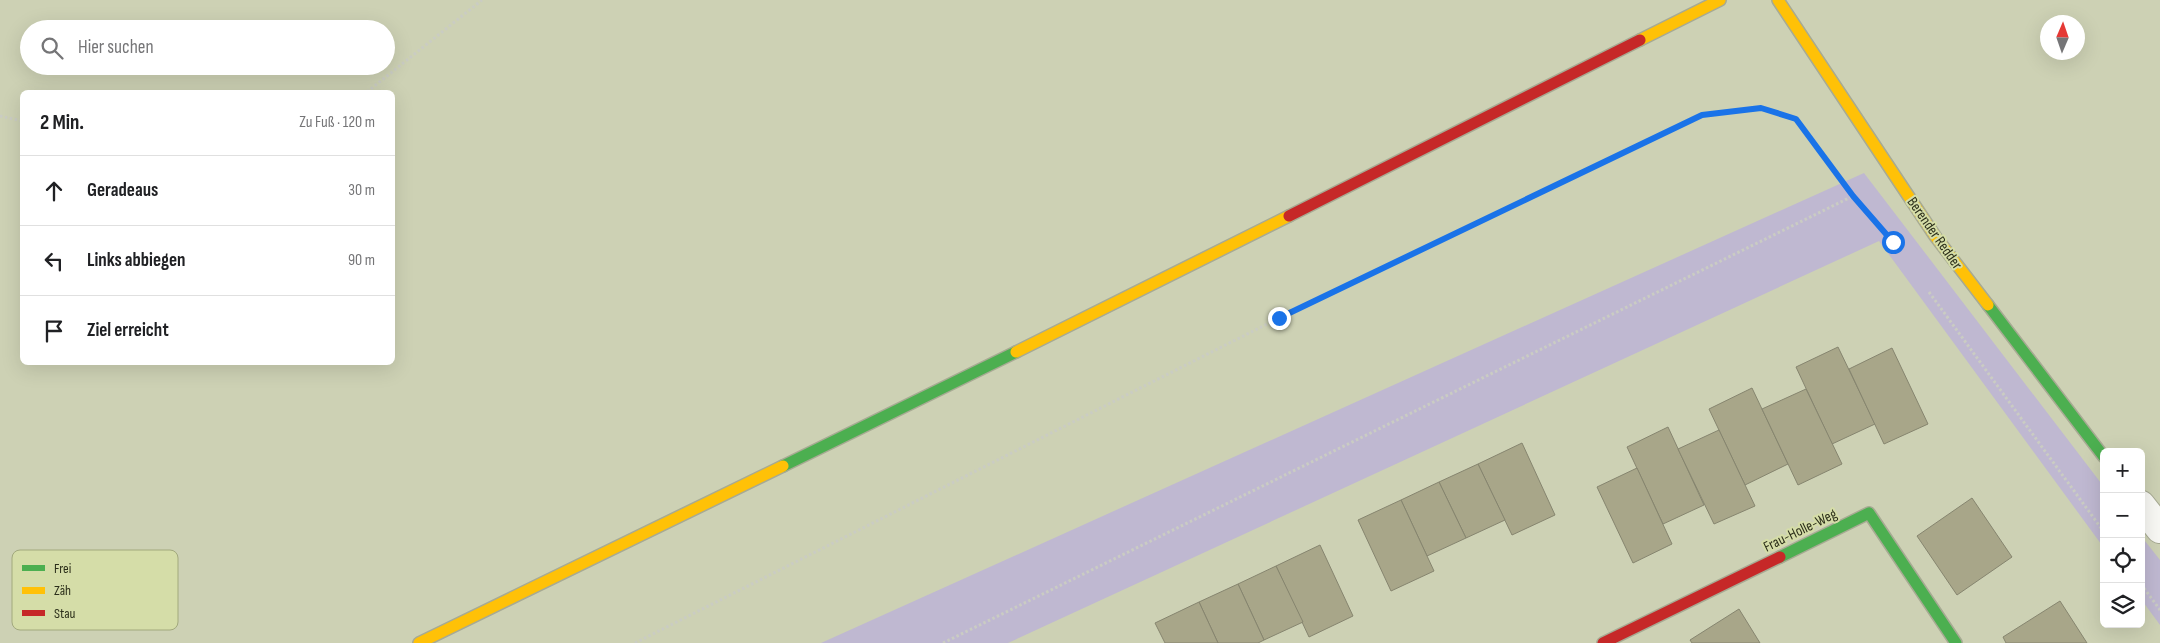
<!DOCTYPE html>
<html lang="de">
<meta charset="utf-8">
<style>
:root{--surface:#fff;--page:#f2f2f2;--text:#202124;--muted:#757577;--line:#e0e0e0}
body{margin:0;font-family:"Sofia Sans Condensed",sans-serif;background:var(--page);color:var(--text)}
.controls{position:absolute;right:15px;bottom:15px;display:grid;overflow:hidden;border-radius:8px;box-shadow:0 5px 20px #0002}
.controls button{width:45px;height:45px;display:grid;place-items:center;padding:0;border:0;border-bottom:1px solid var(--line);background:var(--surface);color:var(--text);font:25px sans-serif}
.compass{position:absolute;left:2040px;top:15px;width:45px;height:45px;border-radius:50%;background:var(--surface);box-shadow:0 5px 20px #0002;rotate:2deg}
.stop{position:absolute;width:15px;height:15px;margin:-11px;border:4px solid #1a73e8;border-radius:50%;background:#fff}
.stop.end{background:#1a73e8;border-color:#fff;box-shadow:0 1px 5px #0008}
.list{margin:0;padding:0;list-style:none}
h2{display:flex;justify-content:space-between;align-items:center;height:65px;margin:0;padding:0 20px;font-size:21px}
h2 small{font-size:16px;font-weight:400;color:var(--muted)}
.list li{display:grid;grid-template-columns:32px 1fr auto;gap:15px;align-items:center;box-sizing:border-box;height:70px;padding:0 20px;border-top:1px solid var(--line)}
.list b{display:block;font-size:19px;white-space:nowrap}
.list em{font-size:16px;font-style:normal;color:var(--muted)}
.icon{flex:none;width:28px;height:28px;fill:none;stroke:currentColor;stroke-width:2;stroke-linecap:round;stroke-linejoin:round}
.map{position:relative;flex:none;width:2160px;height:643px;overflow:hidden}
.search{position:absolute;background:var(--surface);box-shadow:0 5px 20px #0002;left:20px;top:20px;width:375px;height:55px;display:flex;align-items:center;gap:12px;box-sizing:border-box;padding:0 18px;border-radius:28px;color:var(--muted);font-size:19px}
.panel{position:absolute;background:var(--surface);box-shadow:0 5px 20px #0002;left:20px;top:90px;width:375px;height:275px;border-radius:8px}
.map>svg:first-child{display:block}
.green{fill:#bfb8d1}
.building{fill:#a8a689;stroke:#86856f}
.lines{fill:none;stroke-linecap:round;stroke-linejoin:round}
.street-casing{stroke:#a7aa93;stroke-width:30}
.fast-casing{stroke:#a7aa93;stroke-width:14}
.slow-casing{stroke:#a7aa93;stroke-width:14}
.jam-casing{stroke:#a7aa93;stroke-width:14}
.path{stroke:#caccc3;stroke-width:3;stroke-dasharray:2.5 2.5;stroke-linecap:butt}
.street{stroke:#f8f8f4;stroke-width:28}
.fast{stroke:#4caf50;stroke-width:11}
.slow{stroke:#ffc107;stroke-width:11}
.jam{stroke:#c62828;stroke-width:11}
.route{stroke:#1a73e8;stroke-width:6}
.labels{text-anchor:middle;stroke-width:4;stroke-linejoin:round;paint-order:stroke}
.street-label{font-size:15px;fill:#2c2f1a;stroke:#d5dda8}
.key{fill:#d5dda8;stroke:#a2a97d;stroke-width:1}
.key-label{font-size:14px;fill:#2c2f1a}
</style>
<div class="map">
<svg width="2160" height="643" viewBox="0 0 2160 643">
<rect width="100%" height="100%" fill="#cdd1b4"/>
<!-- green -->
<g class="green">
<polygon points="1864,173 2104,487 2104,548 1879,241 1008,643 821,643"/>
<polygon points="2141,536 2160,560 2160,625 2141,599"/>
</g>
<!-- building -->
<g class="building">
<polygon points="1838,347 1875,424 1832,444 1796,367"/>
<polygon points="1892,348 1928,424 1884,444 1849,369"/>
<polygon points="1752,388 1788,464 1745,485 1709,409"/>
<polygon points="1806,389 1842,464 1798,485 1762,409"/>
<polygon points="1668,427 1704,505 1663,524 1627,447"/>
<polygon points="1719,430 1755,506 1714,524 1678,449"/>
<polygon points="1522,443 1555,515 1512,535 1478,464"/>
<polygon points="1478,464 1505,520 1466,538 1439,482"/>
<polygon points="1637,468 1672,544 1633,563 1597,487"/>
<polygon points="1439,482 1466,538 1427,556 1401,500"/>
<polygon points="1972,498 2012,557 1957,595 1917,536"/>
<polygon points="1401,500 1434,571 1391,591 1358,520"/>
<polygon points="1320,545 1353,616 1309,637 1276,566"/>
<polygon points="1276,566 1303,622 1264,640 1238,584"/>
<polygon points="1238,584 1264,640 1258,643 1218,643 1199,602"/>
<polygon points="2060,601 2087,643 2006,643 2003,637"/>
<polygon points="1199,602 1218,643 1165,643 1155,623"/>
<polygon points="1739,609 1760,643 1692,643 1690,640"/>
</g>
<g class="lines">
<defs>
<polyline id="street" points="2141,505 2160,529"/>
<g id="fast">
<polyline points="1988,305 2104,457"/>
<polyline points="783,466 1016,352"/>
<polyline points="1780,557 1869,513 1956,643"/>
</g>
<g id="slow">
<polyline points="1778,0 1935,236 1988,305"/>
<polyline points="1640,40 1720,0"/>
<polyline points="1016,352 1289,216"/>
<polyline points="419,643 783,466"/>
</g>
<g id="jam">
<polyline points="1289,216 1640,40"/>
<polyline points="1603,643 1780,557"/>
</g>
</defs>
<!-- street casing -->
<use href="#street" class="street-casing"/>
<!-- fast casing -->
<use href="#fast" class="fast-casing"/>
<!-- slow casing -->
<use href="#slow" class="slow-casing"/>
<!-- jam casing -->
<use href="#jam" class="jam-casing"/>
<!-- path -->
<g class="path">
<polyline points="367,92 482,0"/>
<polyline points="0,116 22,121"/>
<polyline points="1929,292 2104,532"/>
<polyline points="2141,584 2160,610"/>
<polyline points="635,643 1279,318 1702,115 1761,108 1796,119 1853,196"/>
<polyline points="943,643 1853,196 1893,243"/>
</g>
<!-- street -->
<use href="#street" class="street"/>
<!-- fast -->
<use href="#fast" class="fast"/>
<!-- slow -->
<use href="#slow" class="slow"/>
<!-- jam -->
<use href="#jam" class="jam"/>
</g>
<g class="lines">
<!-- route -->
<polyline class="route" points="1279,318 1702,115 1761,108 1796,119 1853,196 1893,242"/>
</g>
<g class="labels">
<!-- street labels -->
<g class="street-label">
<text transform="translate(1935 233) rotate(55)" y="5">Berender Redder</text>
<text transform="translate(1800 530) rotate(-26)" y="5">Frau-Holle-Weg</text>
</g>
</g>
<!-- legend -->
<rect x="12" y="550" width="166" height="80" rx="8" class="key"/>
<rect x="22" y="565" width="23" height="6" fill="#4caf50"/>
<rect x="22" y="587" width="23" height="7" fill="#ffc107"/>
<rect x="22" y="610" width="23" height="6" fill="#c62828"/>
<g class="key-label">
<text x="54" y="573">Frei</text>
<text x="54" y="595">Zäh</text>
<text x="54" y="618">Stau</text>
</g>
</svg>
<div class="controls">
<button>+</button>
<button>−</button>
<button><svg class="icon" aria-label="locate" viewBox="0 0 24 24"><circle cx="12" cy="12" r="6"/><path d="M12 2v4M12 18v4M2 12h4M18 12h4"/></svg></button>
<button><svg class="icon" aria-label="layers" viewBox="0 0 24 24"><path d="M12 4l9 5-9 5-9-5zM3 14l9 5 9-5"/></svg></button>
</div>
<svg class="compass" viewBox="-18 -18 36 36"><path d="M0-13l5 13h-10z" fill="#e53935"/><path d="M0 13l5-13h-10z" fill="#757577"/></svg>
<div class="stop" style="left:1893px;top:242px"></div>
<div class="stop end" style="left:1279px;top:318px"></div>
<div class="search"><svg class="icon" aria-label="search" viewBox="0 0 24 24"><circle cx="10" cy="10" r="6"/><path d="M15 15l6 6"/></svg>Hier suchen</div>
<section class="panel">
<h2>2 Min.<small>Zu Fuß · 120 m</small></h2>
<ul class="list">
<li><svg class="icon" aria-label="ahead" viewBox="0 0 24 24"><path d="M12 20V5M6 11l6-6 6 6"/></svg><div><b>Geradeaus</b></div><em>30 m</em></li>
<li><svg class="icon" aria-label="left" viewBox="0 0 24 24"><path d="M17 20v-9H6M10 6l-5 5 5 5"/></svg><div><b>Links abbiegen</b></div><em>90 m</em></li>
<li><svg class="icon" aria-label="arrive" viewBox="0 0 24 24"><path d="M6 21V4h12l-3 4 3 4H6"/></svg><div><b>Ziel erreicht</b></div></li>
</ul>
</section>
</div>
